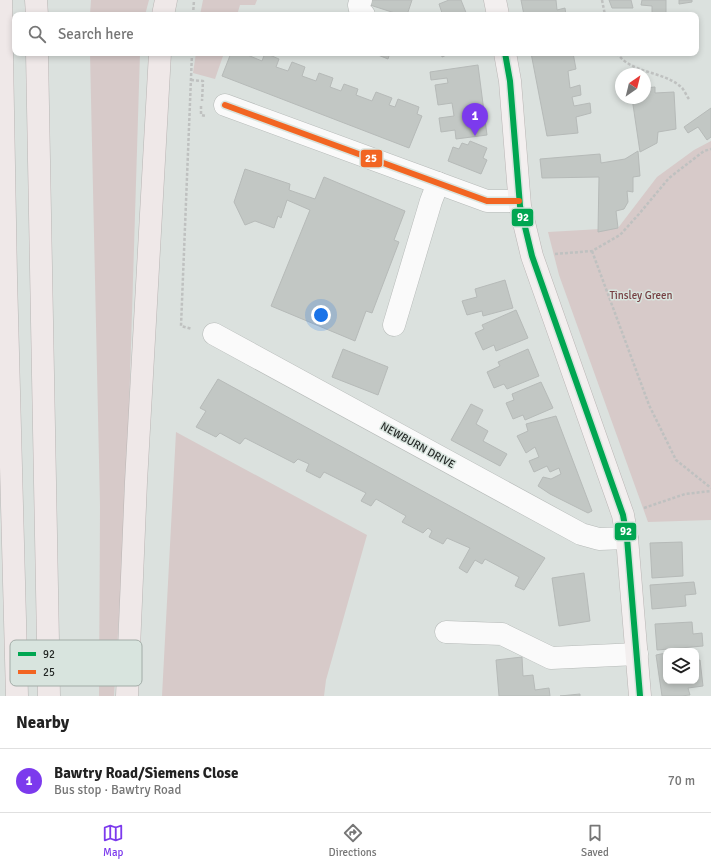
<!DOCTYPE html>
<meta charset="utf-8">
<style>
:root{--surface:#fff;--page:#f2f2f2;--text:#222;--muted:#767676;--line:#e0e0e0;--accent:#7c3aed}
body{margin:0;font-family:Signika,sans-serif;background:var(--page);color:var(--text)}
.controls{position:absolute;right:12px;bottom:12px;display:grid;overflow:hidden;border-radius:8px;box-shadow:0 2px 6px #0003}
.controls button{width:36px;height:36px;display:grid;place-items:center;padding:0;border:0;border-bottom:1px solid var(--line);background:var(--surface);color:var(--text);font:20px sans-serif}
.compass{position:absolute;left:615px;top:68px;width:36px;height:36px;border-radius:50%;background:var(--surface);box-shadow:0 2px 6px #0003;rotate:35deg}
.you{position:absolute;left:321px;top:315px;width:14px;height:14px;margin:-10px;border:3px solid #fff;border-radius:50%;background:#1a73e8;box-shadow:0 0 0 6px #1a73e833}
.badge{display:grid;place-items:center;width:26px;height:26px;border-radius:50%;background:var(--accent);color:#fff;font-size:13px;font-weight:700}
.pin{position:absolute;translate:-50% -33px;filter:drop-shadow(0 1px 2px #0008)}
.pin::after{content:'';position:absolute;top:21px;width:14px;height:12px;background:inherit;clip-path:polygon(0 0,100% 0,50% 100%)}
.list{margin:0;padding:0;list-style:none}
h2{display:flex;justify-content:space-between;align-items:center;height:52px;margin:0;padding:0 16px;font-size:17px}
h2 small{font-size:13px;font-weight:400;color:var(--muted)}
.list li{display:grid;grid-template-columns:26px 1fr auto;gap:12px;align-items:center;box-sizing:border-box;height:64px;padding:0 16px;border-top:1px solid var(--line)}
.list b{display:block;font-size:15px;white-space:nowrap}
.list p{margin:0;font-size:13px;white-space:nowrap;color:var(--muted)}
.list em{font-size:13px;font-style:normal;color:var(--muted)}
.icon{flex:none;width:22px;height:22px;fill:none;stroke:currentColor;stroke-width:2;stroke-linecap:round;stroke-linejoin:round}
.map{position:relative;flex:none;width:711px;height:696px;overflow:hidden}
.search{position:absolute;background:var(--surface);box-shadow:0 2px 6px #0003;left:12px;right:12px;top:12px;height:44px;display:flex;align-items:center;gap:10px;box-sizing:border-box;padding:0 14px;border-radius:8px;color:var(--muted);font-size:15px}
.sheet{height:116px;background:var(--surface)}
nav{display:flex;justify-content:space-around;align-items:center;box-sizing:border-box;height:56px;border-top:1px solid var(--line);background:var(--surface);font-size:11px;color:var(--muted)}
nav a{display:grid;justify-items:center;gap:2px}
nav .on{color:var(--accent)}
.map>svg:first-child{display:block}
.green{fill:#d7cac9}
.building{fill:#c2c7c4;stroke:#b6bab8}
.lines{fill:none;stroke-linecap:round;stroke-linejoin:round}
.minor-casing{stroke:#b6bab8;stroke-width:23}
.major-casing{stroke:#b9b5b4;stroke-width:23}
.highway-casing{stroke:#b9b5b4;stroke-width:23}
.path{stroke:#bfc1c0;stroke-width:2.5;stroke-dasharray:3 2;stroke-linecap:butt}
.minor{stroke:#fafafa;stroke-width:22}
.major{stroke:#f3efef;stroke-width:22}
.highway{stroke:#efe8e8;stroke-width:22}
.bus-1-casing{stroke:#d8e4de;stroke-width:9}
.bus-2-casing{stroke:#d8e4de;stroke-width:9}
.bus-1{stroke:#00a651;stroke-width:6}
.bus-2{stroke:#f26522;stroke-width:6}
.labels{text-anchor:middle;stroke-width:3;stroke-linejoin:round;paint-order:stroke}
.park-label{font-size:11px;fill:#763f42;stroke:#d8e4de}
.street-label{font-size:11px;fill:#242826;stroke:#d8e4de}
.key{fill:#d8e4de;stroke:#a2aca7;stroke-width:1}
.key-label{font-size:11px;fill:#242826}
.line-badge{stroke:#d8e4de;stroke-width:1.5}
.badge-label{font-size:11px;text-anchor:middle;font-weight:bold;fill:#fff}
</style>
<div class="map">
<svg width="711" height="696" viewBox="0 0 711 696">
<rect width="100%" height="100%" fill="#dbe1de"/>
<!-- green -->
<g class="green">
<polygon points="91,0 149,0 145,15 90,15"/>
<polygon points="203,0 257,0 255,5 240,5 237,15 200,15"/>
<polygon points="90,53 140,53 126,507 114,696 99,696 100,506"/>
<polygon points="196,53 224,53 215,79 193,73"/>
<polygon points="711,141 711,520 648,522 559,275 548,232 618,228 657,177 694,150"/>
<polygon points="176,432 367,535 326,680 324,696 162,696"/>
</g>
<!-- building -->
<g class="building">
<polygon points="372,0 412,0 407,15 401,15 370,5"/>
<polygon points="449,0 461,0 467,15 438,15 442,13 439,4"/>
<polygon points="521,0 556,0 557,10 565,8 566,15 524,15"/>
<polygon points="609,0 631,0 633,8 612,8"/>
<polygon points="642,0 666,0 666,13 652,15 652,6 641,5"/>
<polygon points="679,0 692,0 692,2 679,4"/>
<polygon points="231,53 245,53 245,54 262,61 265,53 279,59 276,67 288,71 292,62 305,67 302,76 316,81 319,73 333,78 330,87 341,91 344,84 358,89 356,95 372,101 376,92 392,98 389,105 395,107 398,99 419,107 417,114 422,116 409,148 222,76"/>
<polygon points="373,53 390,53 388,59"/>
<polygon points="441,53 451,53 442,57"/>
<polygon points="531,53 573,53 576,69 568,71 570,88 580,85 581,95 572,97 574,106 590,103 591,113 576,117 578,133 547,136"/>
<polygon points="478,65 487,135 456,139 455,130 441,132 439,118 454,116 452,103 438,105 435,85 448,83 447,78 431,80 430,72"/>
<polygon points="655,87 655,93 674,92 676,129 658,132 657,143 640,152 632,98 645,98 645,88"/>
<polygon points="711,108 711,137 707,140 698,127 688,133 684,127"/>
<polygon points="470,141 487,148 483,158 487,160 481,174 448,161 453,147 459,149 462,143 468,145"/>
<polygon points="638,151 640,176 633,177 633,192 627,191 628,202 624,209 616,211 618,228 598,232 599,177 542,178 540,159 600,154 601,163 625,159"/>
<polygon points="245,169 290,184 289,190 315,199 324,177 405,211 394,240 399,242 372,313 366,311 355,341 271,306 310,210 287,200 281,218 278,216 274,228 255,221 245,225 234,202"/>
<polygon points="505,280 513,308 483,316 482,311 467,315 462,301 477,297 475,289"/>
<polygon points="516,310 528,338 496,351 494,345 483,350 475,333 484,329 482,325"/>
<polygon points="343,349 388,367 378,395 332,377"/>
<polygon points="528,349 539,376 507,389 504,384 494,388 487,372 500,366 498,362"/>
<polygon points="218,379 545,558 524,590 515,586 519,577 485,559 482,564 475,560 467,573 459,568 470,548 447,538 443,544 429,537 432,531 428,528 423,533 402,522 406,516 376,499 371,506 361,501 366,493 324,472 320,478 306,471 309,464 298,459 294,463 245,438 240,444 220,433 216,437 196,427 206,411 200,408"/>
<polygon points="541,382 553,408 525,420 523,415 513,419 506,403 514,400 512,394"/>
<polygon points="471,404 483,410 476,424 488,431 483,441 507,454 500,466 451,440"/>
<polygon points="556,416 592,511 588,513 550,494 538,486 543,477 551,479 561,474 559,468 550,472 547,466 534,472 529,461 539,457 535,447 526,453 517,436 528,431 526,424"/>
<polygon points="682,542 683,576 652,578 650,543"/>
<polygon points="584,573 590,621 559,626 552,578"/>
<polygon points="694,582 696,594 685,595 686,606 652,609 650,585"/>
<polygon points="692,622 693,634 702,633 703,646 657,650 655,624"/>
<polygon points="666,653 666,681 696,681 696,661 700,660 703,686 688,688 690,695 681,696 662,696 656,655"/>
<polygon points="522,657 523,676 533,675 535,690 549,688 550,696 499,696 496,660"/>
<polygon points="580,694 580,696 560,696"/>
</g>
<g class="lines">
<defs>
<g id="minor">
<polyline points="361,0 359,5 361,14 364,15"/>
<polyline points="225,105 487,201 519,201"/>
<polyline points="394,325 431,201 438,183"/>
<polyline points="214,334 581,534 599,539 627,538"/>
<polyline points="446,632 502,634 551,658 637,654"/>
</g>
<g id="major">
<polyline points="495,0 498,15"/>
<polyline points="505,53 510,81 520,206 532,256 623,515 627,538 640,696"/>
</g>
<g id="highway">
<polyline points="1,0 6,277 17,696"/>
<polyline points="36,0 37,15"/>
<polyline points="163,15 166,0"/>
<polyline points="37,53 49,696"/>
<polyline points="127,696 136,482 160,53"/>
</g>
</defs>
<!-- minor casing -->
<use href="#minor" class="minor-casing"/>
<!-- major casing -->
<use href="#major" class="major-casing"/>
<!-- highway casing -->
<use href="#highway" class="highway-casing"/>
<!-- path -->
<g class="path">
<polyline points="602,0 605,15"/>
<polyline points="193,15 194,0"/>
<polyline points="192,53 181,326 192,329"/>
<path d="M 617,53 C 630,73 662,71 680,86 C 684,89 686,95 689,99"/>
<polyline points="191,80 203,81 202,101"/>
<polyline points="201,106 201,115 206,116"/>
<polyline points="592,251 649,405 676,460 711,488"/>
<polyline points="555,254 592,251 620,235 639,214 669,178 704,151 711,149"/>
<polyline points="644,508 685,494 711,491"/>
</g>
<!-- minor -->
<use href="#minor" class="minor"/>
<!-- major -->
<use href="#major" class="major"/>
<!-- highway -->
<use href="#highway" class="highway"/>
<defs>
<polyline id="bus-1" points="505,53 510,81 520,206 532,256 623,515 627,538 640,696"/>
<polyline id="bus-2" points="225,105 487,201 519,201"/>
</defs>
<!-- bus-1 casing -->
<use href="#bus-1" class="bus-1-casing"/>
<!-- bus-2 casing -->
<use href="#bus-2" class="bus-2-casing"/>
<!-- bus-1 -->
<use href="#bus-1" class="bus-1"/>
<!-- bus-2 -->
<use href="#bus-2" class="bus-2"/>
</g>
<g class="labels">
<!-- park labels -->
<g class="park-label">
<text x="641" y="299">Tinsley Green</text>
</g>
<!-- street labels -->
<g class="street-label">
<text transform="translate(418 445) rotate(29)" y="4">NEWBURN DRIVE</text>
</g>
</g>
<!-- legend -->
<rect x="10" y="640" width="132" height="46" rx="6" class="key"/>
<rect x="18" y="652" width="18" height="4" fill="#00a651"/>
<rect x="18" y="670" width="18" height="4" fill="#f26522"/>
<g class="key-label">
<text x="43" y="658">92</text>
<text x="43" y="676">25</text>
</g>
<g class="line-badge">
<rect x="360" y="149" width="23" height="19" rx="4" fill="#f26522"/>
<rect x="511" y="208" width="23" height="19" rx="4" fill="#00a651"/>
<rect x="614" y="522" width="23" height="19" rx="4" fill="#00a651"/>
</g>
<g class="badge-label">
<text x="371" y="162">25</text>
<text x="523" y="221">92</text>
<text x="626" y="535">92</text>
</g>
</svg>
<div class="controls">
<button><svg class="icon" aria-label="layers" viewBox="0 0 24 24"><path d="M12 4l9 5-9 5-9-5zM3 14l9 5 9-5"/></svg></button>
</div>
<svg class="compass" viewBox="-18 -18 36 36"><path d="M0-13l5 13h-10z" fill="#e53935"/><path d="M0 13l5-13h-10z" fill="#767676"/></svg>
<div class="you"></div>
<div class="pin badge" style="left:475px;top:136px">1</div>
<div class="search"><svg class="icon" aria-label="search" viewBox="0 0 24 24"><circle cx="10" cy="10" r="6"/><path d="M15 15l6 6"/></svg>Search here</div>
</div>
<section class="sheet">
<h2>Nearby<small></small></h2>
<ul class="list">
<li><span class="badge">1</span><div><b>Bawtry Road/Siemens Close</b><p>Bus stop · Bawtry Road</p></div><em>70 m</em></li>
</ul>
</section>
<nav>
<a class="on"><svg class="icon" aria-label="map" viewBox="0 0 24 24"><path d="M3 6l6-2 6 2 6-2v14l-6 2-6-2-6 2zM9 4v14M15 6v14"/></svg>Map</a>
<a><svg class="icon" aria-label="directions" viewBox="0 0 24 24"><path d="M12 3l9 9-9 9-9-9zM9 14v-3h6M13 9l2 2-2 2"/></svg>Directions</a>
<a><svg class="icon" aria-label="saved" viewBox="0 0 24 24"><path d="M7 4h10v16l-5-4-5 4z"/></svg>Saved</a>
</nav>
